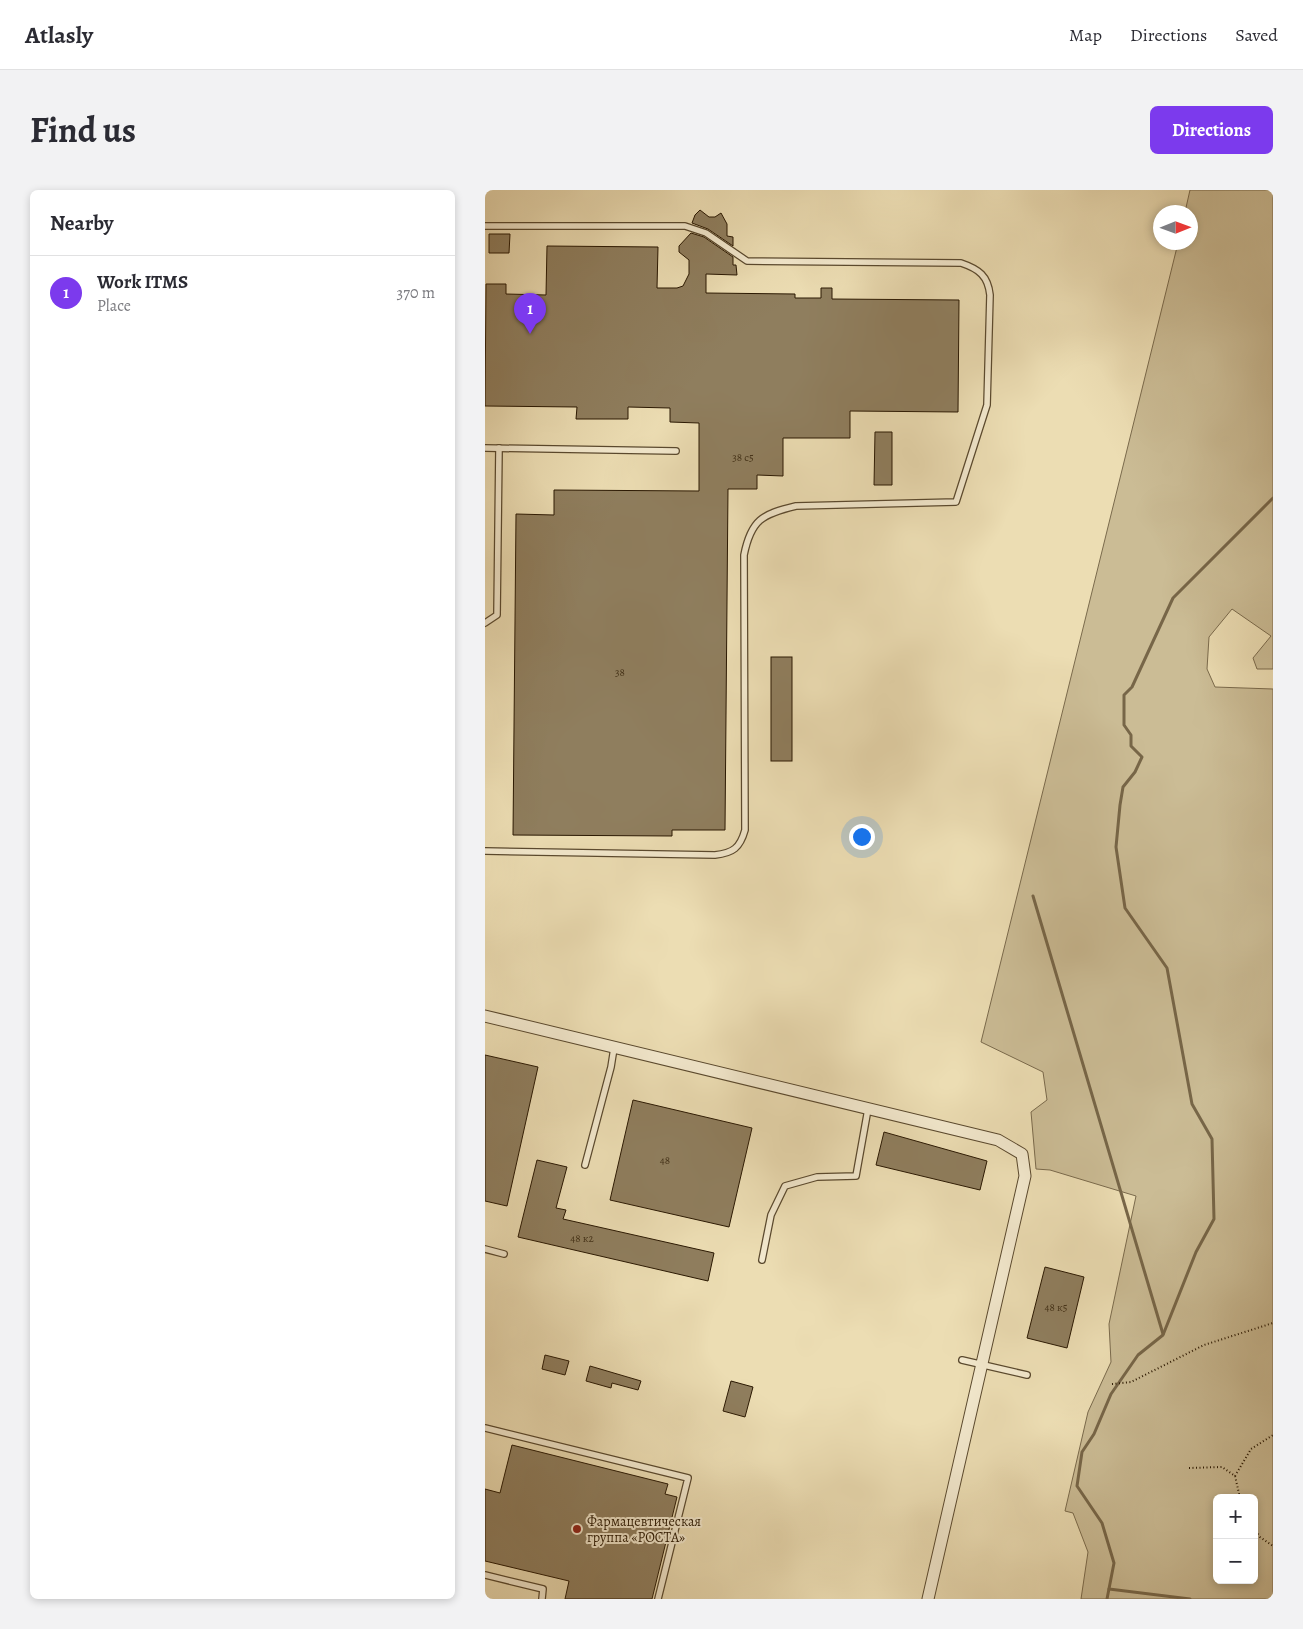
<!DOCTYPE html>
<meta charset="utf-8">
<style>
:root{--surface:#fff;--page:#f2f2f3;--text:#2b2b33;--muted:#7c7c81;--line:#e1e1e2;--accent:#7c3aed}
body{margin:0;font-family:Alegreya,serif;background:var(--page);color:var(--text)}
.controls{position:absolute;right:15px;bottom:15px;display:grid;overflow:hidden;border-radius:8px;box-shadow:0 2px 8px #0003}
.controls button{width:45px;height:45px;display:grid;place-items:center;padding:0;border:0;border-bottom:1px solid var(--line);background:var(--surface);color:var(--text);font:25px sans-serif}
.compass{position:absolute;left:668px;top:15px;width:45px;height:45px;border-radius:50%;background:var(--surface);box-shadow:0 2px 8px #0003;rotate:89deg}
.you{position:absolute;left:376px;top:646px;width:18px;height:18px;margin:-12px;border:4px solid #fff;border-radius:50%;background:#1a73e8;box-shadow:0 0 0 8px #1a73e833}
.badge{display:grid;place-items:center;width:32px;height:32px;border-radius:50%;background:var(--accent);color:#fff;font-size:16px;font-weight:700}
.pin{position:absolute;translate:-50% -41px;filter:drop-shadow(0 1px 2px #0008)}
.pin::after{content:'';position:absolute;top:26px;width:18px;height:15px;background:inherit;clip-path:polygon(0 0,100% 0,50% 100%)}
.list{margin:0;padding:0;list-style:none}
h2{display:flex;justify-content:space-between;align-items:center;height:65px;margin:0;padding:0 20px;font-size:21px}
h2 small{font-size:16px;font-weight:400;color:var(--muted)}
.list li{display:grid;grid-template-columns:32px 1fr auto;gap:15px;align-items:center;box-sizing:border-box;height:75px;padding:0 20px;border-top:1px solid var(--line)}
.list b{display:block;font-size:19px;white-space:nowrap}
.list p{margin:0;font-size:16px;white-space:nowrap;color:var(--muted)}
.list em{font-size:16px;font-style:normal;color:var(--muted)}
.map{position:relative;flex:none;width:788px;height:1409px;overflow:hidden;border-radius:8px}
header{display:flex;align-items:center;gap:30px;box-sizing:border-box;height:70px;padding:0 25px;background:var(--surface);border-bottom:1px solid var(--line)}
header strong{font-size:24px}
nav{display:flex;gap:28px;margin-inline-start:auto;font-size:18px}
.intro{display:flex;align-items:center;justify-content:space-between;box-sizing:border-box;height:120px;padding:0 30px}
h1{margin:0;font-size:35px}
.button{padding:12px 22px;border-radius:8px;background:var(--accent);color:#fff;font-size:18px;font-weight:700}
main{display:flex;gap:30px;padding:0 30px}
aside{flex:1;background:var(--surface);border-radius:8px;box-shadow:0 2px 8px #0003}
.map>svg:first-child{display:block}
.green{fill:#cbbc95;stroke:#7a6a4c;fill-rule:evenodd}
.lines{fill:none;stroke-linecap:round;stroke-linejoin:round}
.stream{stroke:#776648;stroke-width:3}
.building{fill:#8f7e5e;stroke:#2a1802}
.service-casing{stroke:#5a492e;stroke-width:8}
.minor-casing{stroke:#5a492e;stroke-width:13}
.path{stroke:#2a1802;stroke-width:2;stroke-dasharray:1 2.5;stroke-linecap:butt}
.service{stroke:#f3e9ce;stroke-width:5.5}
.minor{stroke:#f3e9ce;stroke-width:11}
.poi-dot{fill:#8f2418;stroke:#f3e9ce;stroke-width:2}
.labels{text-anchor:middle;stroke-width:4;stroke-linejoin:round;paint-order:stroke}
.number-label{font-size:11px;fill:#433219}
.poi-label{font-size:14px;fill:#2a1802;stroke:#f3e9ce;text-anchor:start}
</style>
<header>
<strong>Atlasly</strong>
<nav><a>Map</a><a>Directions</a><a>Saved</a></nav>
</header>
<div class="intro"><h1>Find us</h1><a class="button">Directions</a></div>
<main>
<aside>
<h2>Nearby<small></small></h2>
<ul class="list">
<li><span class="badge">1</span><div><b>Work ITMS</b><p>Place</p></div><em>370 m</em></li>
</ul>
</aside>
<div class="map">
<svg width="788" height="1409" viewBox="0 0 788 1409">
<rect width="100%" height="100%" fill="#ecddb3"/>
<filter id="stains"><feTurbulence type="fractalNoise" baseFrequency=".004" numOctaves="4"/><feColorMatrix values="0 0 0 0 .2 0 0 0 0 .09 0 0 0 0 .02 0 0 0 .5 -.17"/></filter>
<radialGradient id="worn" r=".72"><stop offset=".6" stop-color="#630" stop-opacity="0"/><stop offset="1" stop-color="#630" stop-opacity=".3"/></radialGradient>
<!-- green -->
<path class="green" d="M 705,0 L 788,0 L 788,479 L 772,479 L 768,468 L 786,446 L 747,419 L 724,447 L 722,479 L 730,497 L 788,499 L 788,1409 L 596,1409 L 603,1362 L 588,1323 L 580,1321 L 603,1222 L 626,1172 L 624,1134 L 651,1006 L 565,980 L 551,979 L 546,922 L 562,910 L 558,882 L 496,852 L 693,53 L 706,52 L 706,22 L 700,22 ZM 732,1308 L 769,1308 L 769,1390 L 732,1390 Z"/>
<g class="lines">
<!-- stream -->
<g class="stream">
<polyline points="548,706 678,1144"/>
<polyline points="624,1399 705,1409"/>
<polyline points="622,1409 629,1373 617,1333 592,1296 597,1262 609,1244 626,1204 653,1165 678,1145 711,1062 729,1029 727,949 707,914 682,778 640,718 631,657 635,615 638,597 650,582 657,567 646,556 646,545 639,535 639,505 647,497 688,408 788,308"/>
</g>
</g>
<!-- building -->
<g class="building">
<polygon points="215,20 224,27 230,27 236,23 242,34 242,46 248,47 248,56 223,39 207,33 210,25"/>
<polygon points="206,43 219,47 248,67 248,75 251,75 252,85 221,84 221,103 310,104 310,108 336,108 336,98 347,98 347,109 474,110 473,222 365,221 365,248 298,248 298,286 272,285 272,299 243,299 240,640 187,640 187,646 28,645 31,324 69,325 69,300 214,301 214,233 185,232 185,218 143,217 143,229 91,229 92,217 0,216 1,94 21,94 21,104 61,105 62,56 173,57 172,98 192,98 198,96 204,84 204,70 194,62 194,56"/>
<polygon points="4,44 25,44 24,63 4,63"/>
<polygon points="390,242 407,242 407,295 389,295"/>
<rect x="286" y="467" width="21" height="104"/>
<polygon points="0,865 53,877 22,1016 0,1011"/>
<polygon points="148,910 267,938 244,1037 125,1010"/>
<polygon points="399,942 502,971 495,1000 391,975"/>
<polygon points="52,970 82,977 71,1018 81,1020 78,1029 229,1063 223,1091 33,1047"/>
<polygon points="560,1077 599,1087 582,1158 542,1148"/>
<polygon points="60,1165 84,1171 80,1185 57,1179"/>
<polygon points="105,1176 156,1191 153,1200 127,1193 126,1198 101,1191"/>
<polygon points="246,1191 268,1197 260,1227 238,1221"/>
<polygon points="27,1255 183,1294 180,1304 192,1307 167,1409 80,1409 84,1391 0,1371 0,1299 15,1303"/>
</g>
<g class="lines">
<defs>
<g id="service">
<path d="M 0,36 L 200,36 L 221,43 L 262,71 L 476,73 C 494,79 503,86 505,105 L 502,215 L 471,312 L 311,316 C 277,324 266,330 259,365 L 260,640 C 255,658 248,663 230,665 L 0,661"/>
<polyline points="0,258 191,261"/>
<polyline points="0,433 12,425 14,258"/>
<polyline points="100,975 126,877 129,858"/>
<polyline points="0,1059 19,1064"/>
<polyline points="277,1070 286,1025 300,996 332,987 371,986 383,919"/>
<polyline points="477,1170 542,1185"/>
<polyline points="0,1238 203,1288 173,1409"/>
<polyline points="0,1385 58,1399 57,1409"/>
</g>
<polyline id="minor" points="0,826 513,950 537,964 540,986 443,1409"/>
</defs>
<!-- service casing -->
<use href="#service" class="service-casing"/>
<!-- minor casing -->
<use href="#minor" class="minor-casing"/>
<!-- path -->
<g class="path">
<polyline points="627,1194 646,1192 719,1155 788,1133"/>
<polyline points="704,1278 737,1277 750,1286 755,1308"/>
<polyline points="750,1286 766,1259 788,1245"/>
<polyline points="769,1338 775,1347 788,1356"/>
</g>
<!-- service -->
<use href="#service" class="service"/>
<!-- minor -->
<use href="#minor" class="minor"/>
</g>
<!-- markers -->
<circle class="poi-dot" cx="92" cy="1339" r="5"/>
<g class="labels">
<!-- number labels -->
<g class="number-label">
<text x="258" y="271">38 с5</text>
<text x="135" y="486">38</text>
<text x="180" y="974">48</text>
<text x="97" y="1052">48 к2</text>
<text x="571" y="1121">48 к5</text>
</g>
<!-- poi labels -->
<g class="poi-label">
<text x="102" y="1336">Фармацевтическая<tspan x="102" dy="16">группа «РОСТА»</tspan></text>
</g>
</g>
<rect width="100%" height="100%" filter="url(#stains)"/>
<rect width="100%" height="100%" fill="url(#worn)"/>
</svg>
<div class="controls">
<button>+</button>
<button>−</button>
</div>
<svg class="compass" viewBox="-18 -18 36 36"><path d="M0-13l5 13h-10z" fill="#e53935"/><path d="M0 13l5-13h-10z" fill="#7c7c81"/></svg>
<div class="you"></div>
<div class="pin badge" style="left:45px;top:144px">1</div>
</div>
</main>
